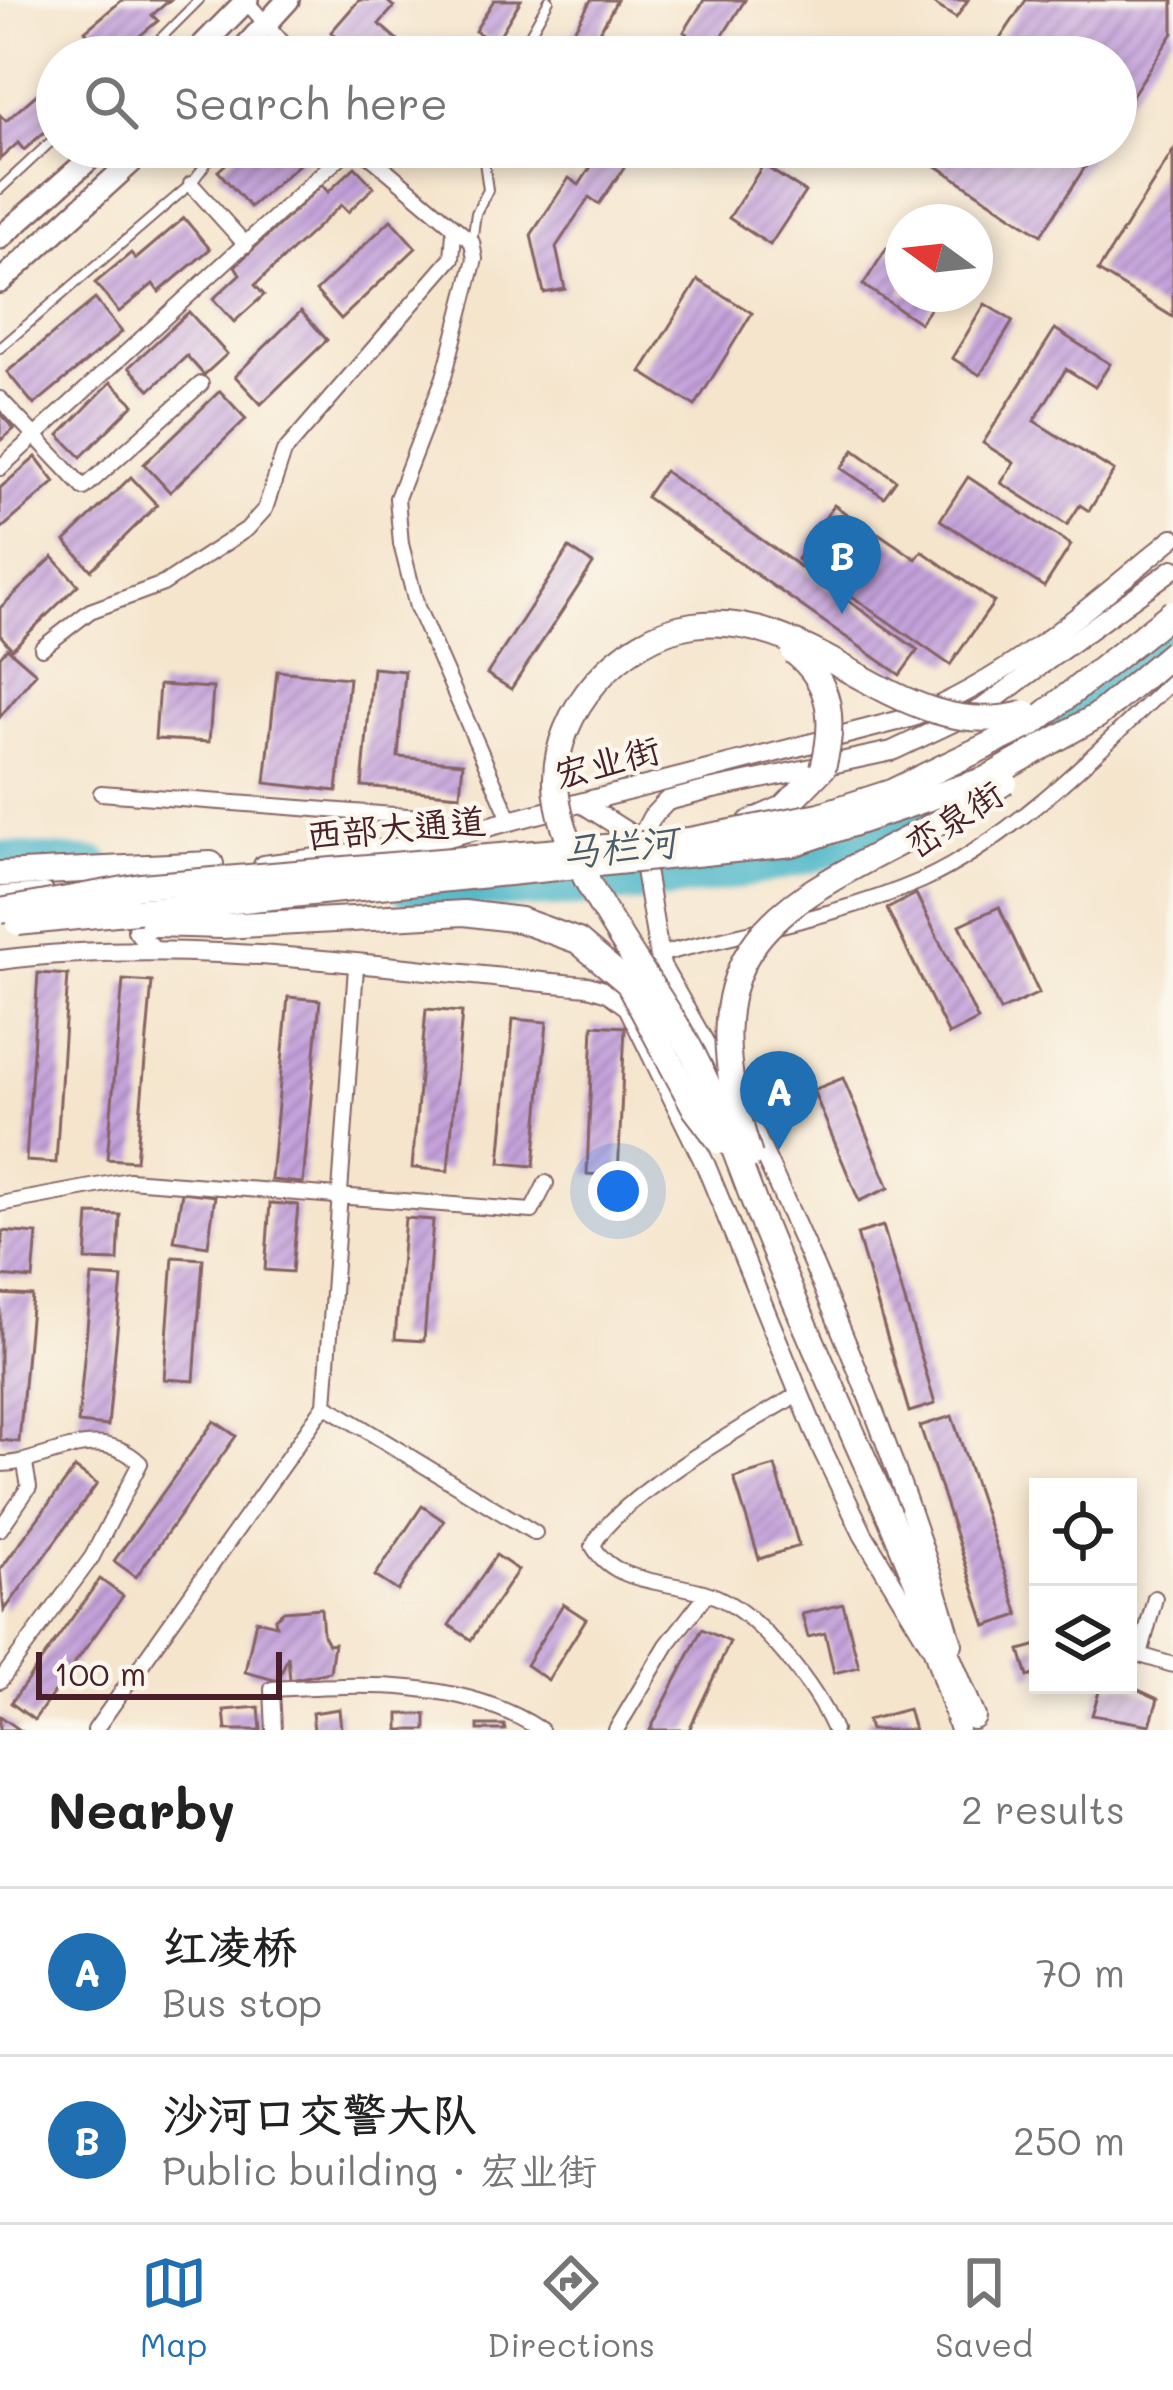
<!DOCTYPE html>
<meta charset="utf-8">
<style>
:root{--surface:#fff;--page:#f6f6f6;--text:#222;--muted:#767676;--line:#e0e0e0;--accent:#1f6fb2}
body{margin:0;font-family:Mali,"LXGW WenKai TC",sans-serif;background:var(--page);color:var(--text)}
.controls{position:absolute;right:36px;bottom:36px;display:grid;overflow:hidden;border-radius:0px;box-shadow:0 6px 18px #0003}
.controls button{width:108px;height:108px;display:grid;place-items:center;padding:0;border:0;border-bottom:3px solid var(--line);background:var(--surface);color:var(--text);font:60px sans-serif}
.compass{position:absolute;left:885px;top:204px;width:108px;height:108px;border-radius:50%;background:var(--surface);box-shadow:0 6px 18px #0003;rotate:285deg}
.scale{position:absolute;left:36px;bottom:30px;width:246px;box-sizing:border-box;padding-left:12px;border:6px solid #4a1f2b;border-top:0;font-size:33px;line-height:42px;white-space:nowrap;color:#4a1f2b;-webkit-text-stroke:9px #fbf7ec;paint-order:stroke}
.you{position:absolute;left:618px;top:1191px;width:42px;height:42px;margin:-30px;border:9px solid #fff;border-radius:50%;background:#1a73e8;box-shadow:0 0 0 18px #1a73e833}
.badge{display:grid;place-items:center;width:78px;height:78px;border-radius:50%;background:var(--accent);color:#fff;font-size:39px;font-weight:700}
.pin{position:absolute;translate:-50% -99px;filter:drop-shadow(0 3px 6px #0008)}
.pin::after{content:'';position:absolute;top:63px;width:42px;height:36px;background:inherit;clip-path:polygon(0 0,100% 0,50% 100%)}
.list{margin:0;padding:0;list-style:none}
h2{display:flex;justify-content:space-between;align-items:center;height:156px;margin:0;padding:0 48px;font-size:51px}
h2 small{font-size:39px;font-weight:400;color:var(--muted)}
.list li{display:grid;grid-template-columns:78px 1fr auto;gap:36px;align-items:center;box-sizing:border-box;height:168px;padding:0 48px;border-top:3px solid var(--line)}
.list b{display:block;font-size:45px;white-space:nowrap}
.list p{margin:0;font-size:39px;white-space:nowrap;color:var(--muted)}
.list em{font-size:39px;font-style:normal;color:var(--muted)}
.icon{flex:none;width:66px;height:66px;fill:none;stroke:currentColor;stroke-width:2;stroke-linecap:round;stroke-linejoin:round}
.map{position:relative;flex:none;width:1173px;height:1730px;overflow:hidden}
.search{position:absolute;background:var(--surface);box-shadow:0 6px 18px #0003;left:36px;right:36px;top:36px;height:132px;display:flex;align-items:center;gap:30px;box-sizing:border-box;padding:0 42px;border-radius:66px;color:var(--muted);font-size:45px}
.sheet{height:492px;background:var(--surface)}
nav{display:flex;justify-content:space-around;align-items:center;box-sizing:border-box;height:168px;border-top:3px solid var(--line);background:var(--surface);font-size:33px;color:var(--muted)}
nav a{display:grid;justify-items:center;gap:6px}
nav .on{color:var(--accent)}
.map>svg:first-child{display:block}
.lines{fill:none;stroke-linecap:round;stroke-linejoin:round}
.river{stroke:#4ab5c7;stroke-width:30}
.building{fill:url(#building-hatch)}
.lane-casing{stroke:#866464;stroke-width:12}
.street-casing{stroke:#866464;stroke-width:18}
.secondary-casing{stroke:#866464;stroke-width:22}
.primary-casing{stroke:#866464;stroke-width:26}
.highway-casing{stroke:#866464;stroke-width:28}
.lane{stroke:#fff;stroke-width:8}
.street{stroke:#fff;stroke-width:14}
.secondary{stroke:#fff;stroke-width:18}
.primary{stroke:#fff;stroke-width:21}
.highway{stroke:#fff;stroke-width:24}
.highway-bridge-casing{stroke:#866464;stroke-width:28;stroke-linecap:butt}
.highway-bridge{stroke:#fff;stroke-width:24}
.labels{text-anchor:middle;stroke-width:9;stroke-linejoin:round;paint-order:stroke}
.street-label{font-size:36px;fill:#4a1f2b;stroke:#fbf7ec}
.water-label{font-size:39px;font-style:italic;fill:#4a5b69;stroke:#fbf7ec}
</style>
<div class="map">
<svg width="1173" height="1730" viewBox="0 0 1173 1730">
<defs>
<pattern id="building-hatch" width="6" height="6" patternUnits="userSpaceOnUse" patternTransform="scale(3)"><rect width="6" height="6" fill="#c4a2db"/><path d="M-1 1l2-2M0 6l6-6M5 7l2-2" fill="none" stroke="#a183b2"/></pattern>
</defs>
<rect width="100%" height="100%" fill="#fbf7ec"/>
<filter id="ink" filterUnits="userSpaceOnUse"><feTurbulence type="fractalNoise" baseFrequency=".00833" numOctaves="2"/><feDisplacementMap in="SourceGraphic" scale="24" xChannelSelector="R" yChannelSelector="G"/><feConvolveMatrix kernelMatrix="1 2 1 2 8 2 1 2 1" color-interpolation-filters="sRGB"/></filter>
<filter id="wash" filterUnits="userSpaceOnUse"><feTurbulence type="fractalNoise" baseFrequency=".004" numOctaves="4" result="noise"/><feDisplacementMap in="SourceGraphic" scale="48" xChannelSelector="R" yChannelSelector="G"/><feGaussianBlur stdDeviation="2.7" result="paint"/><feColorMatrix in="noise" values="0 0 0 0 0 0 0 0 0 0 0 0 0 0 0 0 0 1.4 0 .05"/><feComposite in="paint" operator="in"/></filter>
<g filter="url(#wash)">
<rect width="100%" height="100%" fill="#f5e5cd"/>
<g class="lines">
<!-- river -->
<g class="river">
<polyline points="1033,744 1173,627"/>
<polyline points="0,856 96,863"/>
<path d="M 406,890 C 580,899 770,889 930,816"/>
</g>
</g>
<g id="blocks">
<!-- building -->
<g class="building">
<polygon points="122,0 170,0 152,15 158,21 114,57 106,57 85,31"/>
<polygon points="359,0 386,0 394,7 379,24 417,57 360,57 331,32"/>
<polygon points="494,0 521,0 495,43 475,31"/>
<polygon points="591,0 617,0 586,57 559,57"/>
<polygon points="704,0 745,0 713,51 684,32"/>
<polygon points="928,0 968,0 956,18"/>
<polygon points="1026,0 1173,0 1173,33 1116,120 1116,57 988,57"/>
<polygon points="645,35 671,54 669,57 649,57 652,52 639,43"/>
<polygon points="52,81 57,87 57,121 24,150 18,143 0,159 0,115 6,121"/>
<polygon points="245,147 302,147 297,152 304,160 250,207 218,171"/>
<polygon points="502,147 529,147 520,163 500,151"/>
<polygon points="604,147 638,147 599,204 589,197 556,247 565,289 544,293 531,235 569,178 579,185"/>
<polygon points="930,147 1098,147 1041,235 923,157"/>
<polygon points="1173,151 1173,317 1098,271"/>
<polygon points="763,165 805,192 770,245 729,218"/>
<polygon points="355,167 374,187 348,212 341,205 255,285 264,295 234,322 213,299 240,274 235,266 322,185 328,192"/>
<polygon points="184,218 210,249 159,292 153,284 119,312 95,283 131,253 136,259"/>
<polygon points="391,220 416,248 341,319 316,291"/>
<polygon points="887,248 903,258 903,294 939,294 920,323 863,285"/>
<polygon points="698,280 752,313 695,406 641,372"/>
<polygon points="95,299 122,332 34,405 7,372"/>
<polygon points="985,304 1013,321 980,375 952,358"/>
<polygon points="301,311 327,340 261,404 235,376"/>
<polygon points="189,312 227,354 204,375 187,356 150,390 129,367"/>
<polygon points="1055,329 1110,364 1095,387 1066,369 1034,421 1114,471 1089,511 1080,505 1067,525 1001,483 1014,463 983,443"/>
<polygon points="111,382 134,404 81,457 59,435"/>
<polygon points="220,391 246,419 170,492 144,464"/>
<polygon points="0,412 14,429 0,441"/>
<polygon points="854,450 896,480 884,497 841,468"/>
<polygon points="36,457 55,482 0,530 0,488"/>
<polygon points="664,471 918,650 900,675 646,497"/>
<polygon points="131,477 157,505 91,570 65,541"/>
<polygon points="968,477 1071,545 1044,587 940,520"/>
<polygon points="834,505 851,517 813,570 797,559"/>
<polygon points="878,533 916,559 922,551 994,602 950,665 840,588"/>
<polygon points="569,548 593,564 511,689 487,674"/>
<polygon points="53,557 78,585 12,649 0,635 0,608"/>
<polygon points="7,648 36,673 0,717 0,657"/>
<polygon points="373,668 405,671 398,757 463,763 460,795 362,786"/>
<polygon points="277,671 349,678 337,791 265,783"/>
<polygon points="159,685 213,688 209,742 155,739"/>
<polygon points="916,894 978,1020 949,1035 887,909"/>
<polygon points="999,907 1039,993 1000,1011 960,925"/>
<polygon points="38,973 68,975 56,1163 26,1161"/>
<polygon points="123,980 152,982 136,1161 107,1159"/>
<polygon points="288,997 320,1000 303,1183 271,1180"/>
<polygon points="426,1009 462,1012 448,1171 412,1168"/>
<polygon points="513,1019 547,1022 534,1166 500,1163"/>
<polygon points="593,1025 625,1027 618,1176 587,1174"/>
<polygon points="843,1078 889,1188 859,1201 813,1090"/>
<polygon points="182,1192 215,1196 208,1246 174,1241"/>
<polygon points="270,1203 298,1205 292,1272 265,1270"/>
<polygon points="89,1214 120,1215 118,1261 86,1260"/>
<polygon points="405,1218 433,1220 424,1341 395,1339"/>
<polygon points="883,1226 935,1404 909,1412 857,1234"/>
<polygon points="3,1231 37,1234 33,1279 0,1276"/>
<polygon points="173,1257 203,1259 194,1381 164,1379"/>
<polygon points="92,1276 122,1278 108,1426 78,1423"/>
<polygon points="0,1294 32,1296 19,1442 0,1440"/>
<polygon points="952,1416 1019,1615 986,1626 920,1426"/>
<polygon points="214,1421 236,1436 136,1577 114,1561"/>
<polygon points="775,1466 799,1546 759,1559 734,1478"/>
<polygon points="75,1468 97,1484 4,1611 0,1570"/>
<polygon points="422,1506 444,1521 398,1591 375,1576"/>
<polygon points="496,1555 518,1570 471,1640 449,1625"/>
<polygon points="100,1579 123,1596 34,1720 11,1703"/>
<polygon points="563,1604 586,1619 548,1680 526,1665"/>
<polygon points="843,1604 859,1667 834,1673 825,1633 808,1637 802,1614"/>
<polygon points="321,1608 323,1635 328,1644 334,1643 330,1672 290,1680 288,1656 278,1681 245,1672 256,1620 276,1625 275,1618 284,1611"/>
<polygon points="702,1629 730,1642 689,1730 650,1730"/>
<polygon points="1038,1645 1038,1674 1028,1677 1020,1650"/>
<polygon points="1101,1685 1128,1685 1158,1699 1150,1725 1092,1715"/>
<polygon points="259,1707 261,1730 226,1730 224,1710"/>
<polygon points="339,1709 341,1730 314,1730 312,1713"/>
<polygon points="908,1709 914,1730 870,1730 867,1720"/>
<rect x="399" y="1714" width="27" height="16"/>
<polygon points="0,1716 20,1730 0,1730"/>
<polygon points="478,1725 504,1725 505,1730 478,1730"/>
</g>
</g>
</g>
<g filter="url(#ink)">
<use href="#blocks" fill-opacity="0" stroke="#866464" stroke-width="3"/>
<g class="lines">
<defs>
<g id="lane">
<polyline points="142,57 199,0"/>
<polyline points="517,57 549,0"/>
<polyline points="195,147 208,161 219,147"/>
<polyline points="0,189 57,136"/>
<polyline points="472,242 476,213 488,190 482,147"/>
<polyline points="0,348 191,184 208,161"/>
</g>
<g id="street">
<polyline points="245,0 295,57"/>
<polyline points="359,147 472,242 475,259 444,377 397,498 401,544 417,607 510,819"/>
<polyline points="191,184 246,245"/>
<polyline points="0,399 84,488 201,384"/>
<polyline points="0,468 351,147"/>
<polyline points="42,648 90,611 163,584 247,529 265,509 284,452 452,258 454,232"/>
<polyline points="101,793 474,821 487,827"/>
<path d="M 658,955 C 744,932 841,916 923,880 C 1014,838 1101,748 1173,680"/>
<polyline points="0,1204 129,1180 532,1211 546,1183"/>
<path d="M 799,1394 C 750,1422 614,1499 593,1546 C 617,1589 680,1579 719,1598 C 762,1618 816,1688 834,1730"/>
<polyline points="325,1405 535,1533"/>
<path d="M 0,1464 C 47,1464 95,1421 140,1463 L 92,1557 L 0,1681"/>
<polyline points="0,1529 29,1487 25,1464"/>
<polyline points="1155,1598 1140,1655 1173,1665"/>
<polyline points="95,1730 325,1405 356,967"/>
<path d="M 274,1730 L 272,1689 C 363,1684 462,1678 541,1730"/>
<polyline points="616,1730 667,1645 706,1595"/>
</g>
<g id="secondary">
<polyline points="583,804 640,840"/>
<path d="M 263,865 L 417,845 L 913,717 C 1013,677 1090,606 1173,538"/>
<polyline points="0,896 45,893"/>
<polyline points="141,901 137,930 153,950"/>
<path d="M 0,960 C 194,935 394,970 588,986 L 608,992 L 628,1007 L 706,1166 L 822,1449 L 863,1534 L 933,1650 L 959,1730"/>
<polyline points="730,1088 661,966 640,840 652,817 667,801 709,790 892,751 981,709 1173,569"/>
<path d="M 752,1128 C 830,1297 901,1464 953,1644"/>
</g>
<g id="primary">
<polyline points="191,57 247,0"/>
<polyline points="236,57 288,0"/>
<polyline points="0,238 103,147"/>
<polyline points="0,282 148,147"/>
</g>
<g id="highway">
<polyline points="750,823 784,808 823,768"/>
<polyline points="0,874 211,864"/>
<polyline points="889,1515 973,1717"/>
</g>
</defs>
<!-- lane casing -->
<use href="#lane" class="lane-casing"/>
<!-- street casing -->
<use href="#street" class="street-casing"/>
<!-- secondary casing -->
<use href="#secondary" class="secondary-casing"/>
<!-- primary casing -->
<use href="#primary" class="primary-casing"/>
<!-- highway casing -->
<use href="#highway" class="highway-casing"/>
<!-- lane -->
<use href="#lane" class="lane"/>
<!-- street -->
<use href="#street" class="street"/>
<!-- secondary -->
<use href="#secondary" class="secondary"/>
<!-- primary -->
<use href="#primary" class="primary"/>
<!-- highway -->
<use href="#highway" class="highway"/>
<defs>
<g id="highway-bridge">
<path d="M 794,652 C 833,683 835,722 823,768"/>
<polyline points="0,911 141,886 689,840 820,815 891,792 1032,724 1173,612"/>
<polyline points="18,923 793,844 986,779 1097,716 1173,652"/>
<polyline points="153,924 222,926 464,913 520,920 578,941 628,983 695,1109 720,1142"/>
<path d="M 750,1156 C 665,893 835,898 1005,782"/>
<path d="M 889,1515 C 847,1421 805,1328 766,1232 C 742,1174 723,1112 694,1056 C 655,979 559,870 556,784 C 553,711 622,635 693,625 C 816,607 900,749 1026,713"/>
</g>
</defs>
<!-- highway-bridge casing -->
<use href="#highway-bridge" class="highway-bridge-casing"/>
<!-- highway-bridge -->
<use href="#highway-bridge" class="highway-bridge"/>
</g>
</g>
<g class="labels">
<!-- street labels -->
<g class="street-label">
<text transform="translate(607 762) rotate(-15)" y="13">宏业街</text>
<text transform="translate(954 819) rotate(-33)" y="13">峦泉街</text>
<text transform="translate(396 828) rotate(-5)" y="13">西部大通道</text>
</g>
<!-- water labels -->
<g class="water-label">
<text transform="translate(619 847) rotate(-6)" y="14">马栏河</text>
</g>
</g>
</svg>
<div class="controls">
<button><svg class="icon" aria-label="locate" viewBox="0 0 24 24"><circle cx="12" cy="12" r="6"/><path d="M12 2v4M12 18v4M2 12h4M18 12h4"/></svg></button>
<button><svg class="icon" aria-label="layers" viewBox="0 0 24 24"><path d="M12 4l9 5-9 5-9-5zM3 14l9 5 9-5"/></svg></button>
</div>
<svg class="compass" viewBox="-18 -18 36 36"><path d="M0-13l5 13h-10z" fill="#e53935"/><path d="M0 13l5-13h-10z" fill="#767676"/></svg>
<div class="scale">100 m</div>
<div class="you"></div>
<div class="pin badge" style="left:779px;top:1150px">A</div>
<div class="pin badge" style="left:842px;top:614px">B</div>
<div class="search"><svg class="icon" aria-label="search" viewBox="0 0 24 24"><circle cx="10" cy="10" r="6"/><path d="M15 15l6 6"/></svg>Search here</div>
</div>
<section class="sheet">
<h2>Nearby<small>2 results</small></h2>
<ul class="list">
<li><span class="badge">A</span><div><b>红凌桥</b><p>Bus stop</p></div><em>70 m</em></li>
<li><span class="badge">B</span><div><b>沙河口交警大队</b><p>Public building · 宏业街</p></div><em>250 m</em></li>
</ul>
</section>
<nav>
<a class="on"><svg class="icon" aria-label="map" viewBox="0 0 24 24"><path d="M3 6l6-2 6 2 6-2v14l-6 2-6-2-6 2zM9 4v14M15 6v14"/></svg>Map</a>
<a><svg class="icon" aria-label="directions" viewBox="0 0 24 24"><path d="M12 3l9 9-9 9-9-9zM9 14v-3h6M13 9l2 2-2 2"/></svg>Directions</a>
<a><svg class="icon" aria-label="saved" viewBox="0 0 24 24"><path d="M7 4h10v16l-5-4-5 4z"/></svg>Saved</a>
</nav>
